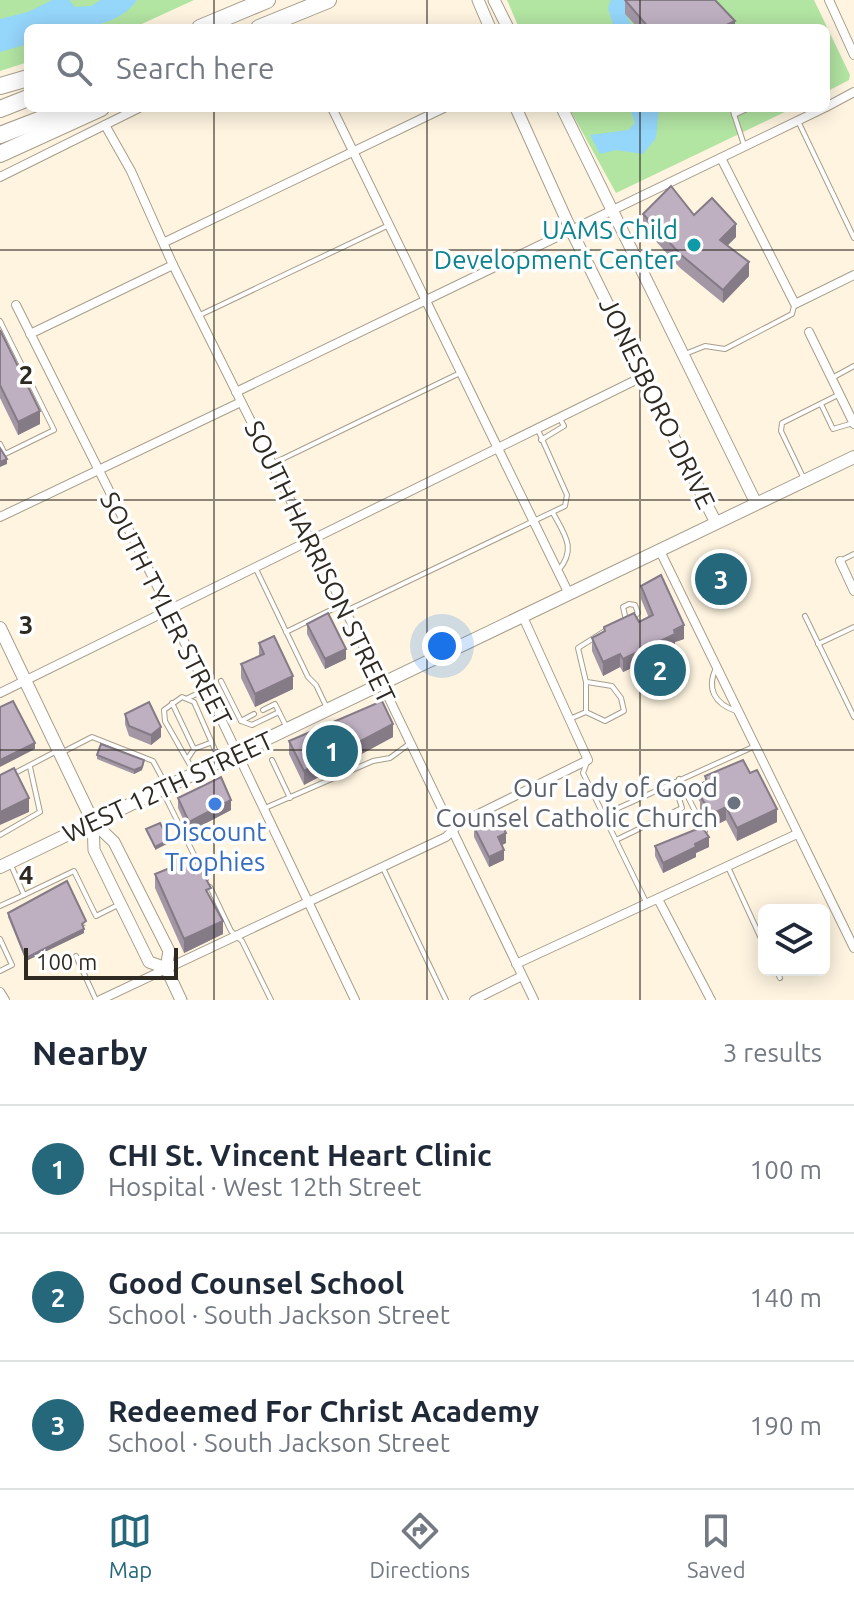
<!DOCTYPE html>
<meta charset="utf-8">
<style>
:root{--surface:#fff;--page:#f6f6f7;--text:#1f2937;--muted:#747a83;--line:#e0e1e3;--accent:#26687b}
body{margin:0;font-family:Ubuntu,sans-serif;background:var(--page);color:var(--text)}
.controls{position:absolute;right:24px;bottom:24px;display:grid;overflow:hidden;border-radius:12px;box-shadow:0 4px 20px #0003}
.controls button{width:72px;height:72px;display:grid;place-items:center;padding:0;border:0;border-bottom:2px solid var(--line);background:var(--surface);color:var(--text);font:40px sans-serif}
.scale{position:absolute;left:24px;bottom:20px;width:154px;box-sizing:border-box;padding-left:8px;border:4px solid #2e2a22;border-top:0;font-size:22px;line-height:28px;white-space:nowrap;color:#2e2a22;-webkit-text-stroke:6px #fff;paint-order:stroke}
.you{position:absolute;left:442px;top:646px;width:28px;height:28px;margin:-20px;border:6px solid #fff;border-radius:50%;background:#1a73e8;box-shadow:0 0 0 12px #1a73e833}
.badge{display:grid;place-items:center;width:52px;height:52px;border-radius:50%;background:var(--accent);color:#fff;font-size:26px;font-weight:700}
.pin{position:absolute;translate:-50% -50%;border:4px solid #fff;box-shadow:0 2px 8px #0006}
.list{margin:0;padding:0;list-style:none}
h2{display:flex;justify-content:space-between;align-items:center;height:104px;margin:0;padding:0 32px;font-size:34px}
h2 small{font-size:26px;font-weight:400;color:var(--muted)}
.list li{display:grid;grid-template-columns:52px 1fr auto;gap:24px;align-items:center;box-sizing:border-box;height:128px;padding:0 32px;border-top:2px solid var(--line)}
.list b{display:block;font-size:30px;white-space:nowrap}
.list p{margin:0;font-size:26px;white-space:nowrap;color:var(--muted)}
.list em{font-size:26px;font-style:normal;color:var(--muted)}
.icon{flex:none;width:44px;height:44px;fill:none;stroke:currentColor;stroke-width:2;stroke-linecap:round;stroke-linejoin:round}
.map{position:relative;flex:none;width:854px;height:1000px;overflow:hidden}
.search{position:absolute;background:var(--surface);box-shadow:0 4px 20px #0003;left:24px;right:24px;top:24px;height:88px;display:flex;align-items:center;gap:20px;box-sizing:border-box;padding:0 28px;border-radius:12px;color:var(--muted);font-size:30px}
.sheet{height:488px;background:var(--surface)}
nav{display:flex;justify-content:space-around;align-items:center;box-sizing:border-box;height:112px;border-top:2px solid var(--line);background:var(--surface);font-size:22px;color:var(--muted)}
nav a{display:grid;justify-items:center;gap:4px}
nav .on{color:var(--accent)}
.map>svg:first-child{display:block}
.green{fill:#b2e4a2}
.water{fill:#95d6fb}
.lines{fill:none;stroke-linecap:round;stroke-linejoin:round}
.service-casing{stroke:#a79e8b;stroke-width:6}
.minor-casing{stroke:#a79e8b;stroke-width:10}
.tertiary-casing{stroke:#a79e8b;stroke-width:13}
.secondary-casing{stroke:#a79e8b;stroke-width:14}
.motorway-casing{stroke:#a79e8b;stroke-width:18}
.service{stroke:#fff;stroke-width:4}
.minor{stroke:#fff;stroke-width:8}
.tertiary{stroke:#fff;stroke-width:11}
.secondary{stroke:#fff;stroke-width:12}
.motorway{stroke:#fff;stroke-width:16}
.wall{fill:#a397a6}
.shaded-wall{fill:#857b87}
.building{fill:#beb0c1;stroke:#857b87;stroke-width:2}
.grid{fill:none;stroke:#2e2a22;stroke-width:2;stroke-opacity:0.55}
.culture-dot{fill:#0f9aa8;stroke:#fff;stroke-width:3}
.worship-dot{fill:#6b7280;stroke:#fff;stroke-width:3}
.shop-dot{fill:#3f7fe0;stroke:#fff;stroke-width:3}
.labels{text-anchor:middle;stroke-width:7;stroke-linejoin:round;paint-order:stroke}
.culture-label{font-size:26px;fill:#0d838f;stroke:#fff;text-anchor:end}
.street-label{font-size:26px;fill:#2e2a22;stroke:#fff}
.worship-label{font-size:26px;fill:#5b616d;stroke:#fff;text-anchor:end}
.shop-label{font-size:26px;fill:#366cbe;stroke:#fff}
.grid-label{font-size:26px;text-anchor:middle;font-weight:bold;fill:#2e2a22;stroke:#fff;stroke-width:7;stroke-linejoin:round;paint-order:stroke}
</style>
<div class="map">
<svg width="854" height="1000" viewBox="0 0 854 1000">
<rect width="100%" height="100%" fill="#fef4e0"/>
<!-- green -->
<g class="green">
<polygon points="0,0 194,0 133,28 28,28 28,62 0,71"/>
<polygon points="507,0 814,0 850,75 849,80 826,92 826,28 519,28"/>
<polygon points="569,108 793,108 616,193"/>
</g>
<!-- water -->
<g class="water">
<path d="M 52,0 L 69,0 L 75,7 L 91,6 L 101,0 L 137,0 C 114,33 63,28 28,28 L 28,44 L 0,52 L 0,19 L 28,12 Z"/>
<polygon points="611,0 638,0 627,5 625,13 633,28 614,28 608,8"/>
<polygon points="630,108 659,108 656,138 643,154 616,150 600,154 590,135 628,130 635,123"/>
</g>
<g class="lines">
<defs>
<g id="service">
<polyline points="732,108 744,145"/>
<polyline points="734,115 749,108"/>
<polyline points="798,121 854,238"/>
<polyline points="200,315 387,226"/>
<polyline points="0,321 54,430 5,454 0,444"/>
<polyline points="685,354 705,346 725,349 792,314 794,306"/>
<polyline points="832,378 854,366"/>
<polyline points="821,404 833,429 853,423"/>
<polyline points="541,440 564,426 559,417"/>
<polyline points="274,463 460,373"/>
<polyline points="804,479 781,431 782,423 838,395"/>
<path d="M 553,513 C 565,535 577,549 558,571"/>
<polyline points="842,560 854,554"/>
<polyline points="256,569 308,677 316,685 327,708"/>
<polyline points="348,610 565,506 567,495 538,430"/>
<polyline points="805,616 854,717"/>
<polyline points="626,620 623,607 629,604 635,605 638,613 634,617"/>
<polyline points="286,632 341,605"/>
<polyline points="818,644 854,627"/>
<path d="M 716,668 C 706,689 715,704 736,711"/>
<polyline points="221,681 241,721 254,714"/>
<polyline points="188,698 205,690"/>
<polyline points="172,703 194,749"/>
<polyline points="263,710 275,704 287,728"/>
<polyline points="586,712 586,682 578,648 608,629"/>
<polyline points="572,718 586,712 605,721 624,711 621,698 612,686 587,682"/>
<polyline points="241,721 252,725 279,712"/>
<polyline points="61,753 92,737 153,761 166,785"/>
<polyline points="188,758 194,749 210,743"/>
<polyline points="272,760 290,798"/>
<polyline points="587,762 583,773 646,902"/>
<polyline points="194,772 165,721 164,710 182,697 194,702 219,759"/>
<polyline points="13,774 55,752"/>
<polyline points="679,779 705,831"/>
<polyline points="162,790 206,879"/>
<polyline points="265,808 373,761 390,758 409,744"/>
<polyline points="603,815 753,747"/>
<polyline points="0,835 40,812 30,767"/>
<polyline points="616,840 682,808 674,782"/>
<polyline points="728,867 764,945"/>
<polyline points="383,868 446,1000"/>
<polyline points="210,887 231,931 242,941 271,1000"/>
<polyline points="24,895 74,871 96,916 118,905"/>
<polyline points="0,906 24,895 11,865"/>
<polyline points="0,939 12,965 0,971"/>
<polyline points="76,956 96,1000"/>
<polyline points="776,970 780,978"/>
</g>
<g id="minor">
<polyline points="829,0 854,55"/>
<polyline points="826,107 854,92"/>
<polyline points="332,108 569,594"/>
<polyline points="105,125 131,171 173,265 382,684 534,1000"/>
<polyline points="721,158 795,304 854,275"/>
<polyline points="0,177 139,108"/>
<polyline points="165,242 444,108"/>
<polyline points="16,305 170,612 355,1000"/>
<polyline points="809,332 854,424"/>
<polyline points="30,334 173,265"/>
<polyline points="236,392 824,108"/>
<polyline points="0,517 241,402"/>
<polyline points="660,551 854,948"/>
<polyline points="840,561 854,591"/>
<polyline points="0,693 644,376"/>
<polyline points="658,899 711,1000"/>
<polyline points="516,964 797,834"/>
<polyline points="0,992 5,1000"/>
<polyline points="100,1000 446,837 460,823 588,760 523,617"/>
<polyline points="474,1000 522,976"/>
</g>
<g id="tertiary">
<polyline points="478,0 490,28"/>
<polyline points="494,0 508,28"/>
<polyline points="516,108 571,230 716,523"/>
<polyline points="562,108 756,503"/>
<polyline points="93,822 114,842 169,951 166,968 181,1000"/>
<polyline points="93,822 94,850 149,962 166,968"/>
</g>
<g id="secondary">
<polyline points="0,628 93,822"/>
<polyline points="0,867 854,457"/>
</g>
<g id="motorway">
<polyline points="200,28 267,0"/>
<polyline points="259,28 328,0"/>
<polyline points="0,86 28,78"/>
<polyline points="0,109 28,98"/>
<polyline points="0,135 70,108"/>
<polyline points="0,154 101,108"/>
</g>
</defs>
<!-- service casing -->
<use href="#service" class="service-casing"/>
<!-- minor casing -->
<use href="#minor" class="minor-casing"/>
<!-- tertiary casing -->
<use href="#tertiary" class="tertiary-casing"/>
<!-- secondary casing -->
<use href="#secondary" class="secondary-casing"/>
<!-- motorway casing -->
<use href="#motorway" class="motorway-casing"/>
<!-- service -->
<use href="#service" class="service"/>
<!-- minor -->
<use href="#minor" class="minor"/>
<!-- tertiary -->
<use href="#tertiary" class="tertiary"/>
<!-- secondary -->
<use href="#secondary" class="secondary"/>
<!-- motorway -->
<use href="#motorway" class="motorway"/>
</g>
<!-- wall -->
<g class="wall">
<polygon points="625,0 735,28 638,28 625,14"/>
<polygon points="643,214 694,215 736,237 728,245 749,276 723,303 680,268 643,227"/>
<polygon points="0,330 40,424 18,435 0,398"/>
<polygon points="700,566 740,591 715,602 700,570"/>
<polygon points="641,586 684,639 675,642 675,648 623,672 620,667 603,676 592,651 592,638 604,632 604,627 639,622 649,618 641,599"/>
<polygon points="307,624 346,659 325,669 307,634"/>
<polygon points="259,643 293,689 255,707 241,678 241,664 259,656"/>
<polygon points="125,714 161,737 151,745 129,736 125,724"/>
<polygon points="393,737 304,785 289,754 289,741"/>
<polygon points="97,755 144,763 142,770 134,774 97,759"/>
<polygon points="705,776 777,822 737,841 726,820 712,827 700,809 700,802 698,799 698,785 705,782"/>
<polygon points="178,798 231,810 189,832 178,808"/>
<polygon points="474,827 506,843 502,845 504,860 489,867 474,837"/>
<polygon points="655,846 709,847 696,853 696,857 663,873 655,856"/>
<polygon points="172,857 189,869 211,898 223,934 184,953 155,888 155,874 172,867"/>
<polygon points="8,913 86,925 83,927 84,933 26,961 8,917"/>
</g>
<!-- shaded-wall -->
<g class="shaded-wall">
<polygon points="735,21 735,28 720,28"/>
<polygon points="736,224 736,237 720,253 720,240"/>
<polygon points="749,262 749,276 723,303 723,290"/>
<polygon points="40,411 40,424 18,435 18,422"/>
<polygon points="7,459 7,464 0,467 0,462"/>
<polygon points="740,587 740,591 715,602 715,598"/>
<polygon points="684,625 684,639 675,642 675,648 623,672 623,659 674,630"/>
<polygon points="346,649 346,659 325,669 325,659"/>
<polygon points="620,654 620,667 603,676 603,662"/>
<polygon points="293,676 293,689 255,707 255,694"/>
<polygon points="393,724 393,737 304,785 304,771"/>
<polygon points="161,727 161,737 151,745 151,735"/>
<polygon points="35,743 35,749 0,767 0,760"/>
<polygon points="144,760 142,770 134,774 134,770"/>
<polygon points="29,798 29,812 0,825 0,812"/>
<polygon points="231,800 231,810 189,832 189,822"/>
<polygon points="726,807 726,820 712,827 712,814"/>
<polygon points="777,809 777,822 737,841 737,828"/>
<polygon points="506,833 506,843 498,847 498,837"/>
<polygon points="709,837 709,847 696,853 696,857 663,873 663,863 695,844"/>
<polygon points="169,840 169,843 155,850 155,847"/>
<polygon points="504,850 504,860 489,867 489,857"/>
<polygon points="223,921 223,934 184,953 184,939"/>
<polygon points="84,929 84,933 26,961 26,958"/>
</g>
<!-- building -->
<g class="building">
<polygon points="625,0 715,0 735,21 720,28 649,28"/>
<polygon points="671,186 694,215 712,198 736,224 720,240 749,262 723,290 680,254 643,214"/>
<polygon points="0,330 40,411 18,422 0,385"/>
<polygon points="0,448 7,459 0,462"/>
<polygon points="724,555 740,587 715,598 700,566"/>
<polygon points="661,575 684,625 674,630 675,634 623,659 620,654 603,662 592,638 605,631 604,627 634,613 639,622 653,615 641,586"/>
<polygon points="328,613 346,649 325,659 307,624"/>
<polygon points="274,636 293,676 255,694 241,664 264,654 259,643"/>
<polygon points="13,701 35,743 0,760 0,707"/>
<polygon points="382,701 393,724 304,771 289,741"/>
<polygon points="149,702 161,727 151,735 129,726 125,714"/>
<polygon points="101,744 144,760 142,767 134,770 97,755"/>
<polygon points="743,760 750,773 757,770 777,809 737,828 726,807 712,814 700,796 703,795 698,785 707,781 705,776"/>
<polygon points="14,768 29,798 0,812 0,775"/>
<polygon points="221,777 231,800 189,822 178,798"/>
<polygon points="489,820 493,829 502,825 506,833 498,837 504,850 489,857 474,827"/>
<polygon points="160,823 169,840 155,847 146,829"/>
<polygon points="702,827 709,837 695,844 696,847 663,863 655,846"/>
<polygon points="181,853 189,869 194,874 201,870 211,888 206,890 223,921 184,939 155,874 175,866 172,857"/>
<polygon points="67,881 86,921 82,924 84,929 26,958 8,913"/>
</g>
<!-- grid -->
<path class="grid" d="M 214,0 L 214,28M 427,0 L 427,28M 640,0 L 640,28M 214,108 L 214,1000M 427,108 L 427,1000M 640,108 L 640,1000M 0,250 L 854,250M 0,500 L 854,500M 0,750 L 854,750"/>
<!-- markers -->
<circle class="culture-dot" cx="694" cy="245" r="8"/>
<circle class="worship-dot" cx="734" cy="803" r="8"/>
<circle class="shop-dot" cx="215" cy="804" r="8"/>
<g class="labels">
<!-- culture labels -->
<g class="culture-label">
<text x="678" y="239">UAMS Child<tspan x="678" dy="30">Development Center</tspan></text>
</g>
<!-- street labels -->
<g class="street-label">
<text transform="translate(657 403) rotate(64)" y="9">JONESBORO DRIVE</text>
<text transform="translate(320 562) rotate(64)" y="9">SOUTH HARRISON STREET</text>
<text transform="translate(166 609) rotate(63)" y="9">SOUTH TYLER STREET</text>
<text transform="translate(168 787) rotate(-25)" y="9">WEST 12TH STREET</text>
</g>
<!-- worship labels -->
<g class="worship-label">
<text x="718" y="797">Our Lady of Good<tspan x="718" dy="30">Counsel Catholic Church</tspan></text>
</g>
<!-- shop labels -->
<g class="shop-label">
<text x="215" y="841">Discount<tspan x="215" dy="30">Trophies</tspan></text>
</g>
</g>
<g class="grid-label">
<text x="26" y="384">2</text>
<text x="26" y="634">3</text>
<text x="26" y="884">4</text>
</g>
</svg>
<div class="controls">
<button><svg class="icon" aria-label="layers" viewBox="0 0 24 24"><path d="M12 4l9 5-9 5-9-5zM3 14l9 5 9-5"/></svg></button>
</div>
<div class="scale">100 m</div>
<div class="you"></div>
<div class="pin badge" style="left:332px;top:751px">1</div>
<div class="pin badge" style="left:660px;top:670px">2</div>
<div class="pin badge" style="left:721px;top:579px">3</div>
<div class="search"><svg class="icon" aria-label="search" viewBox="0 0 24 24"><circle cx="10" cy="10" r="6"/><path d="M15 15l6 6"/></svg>Search here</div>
</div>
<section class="sheet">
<h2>Nearby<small>3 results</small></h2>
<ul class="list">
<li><span class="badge">1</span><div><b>CHI St. Vincent Heart Clinic</b><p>Hospital · West 12th Street</p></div><em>100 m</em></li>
<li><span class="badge">2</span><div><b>Good Counsel School</b><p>School · South Jackson Street</p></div><em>140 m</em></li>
<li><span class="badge">3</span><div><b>Redeemed For Christ Academy</b><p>School · South Jackson Street</p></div><em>190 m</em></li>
</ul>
</section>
<nav>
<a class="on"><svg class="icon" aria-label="map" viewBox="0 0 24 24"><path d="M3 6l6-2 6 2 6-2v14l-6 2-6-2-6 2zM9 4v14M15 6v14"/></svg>Map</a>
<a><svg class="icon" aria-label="directions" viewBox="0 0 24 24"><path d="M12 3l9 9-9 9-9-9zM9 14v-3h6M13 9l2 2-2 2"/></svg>Directions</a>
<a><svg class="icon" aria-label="saved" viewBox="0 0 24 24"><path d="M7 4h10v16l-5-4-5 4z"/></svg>Saved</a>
</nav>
